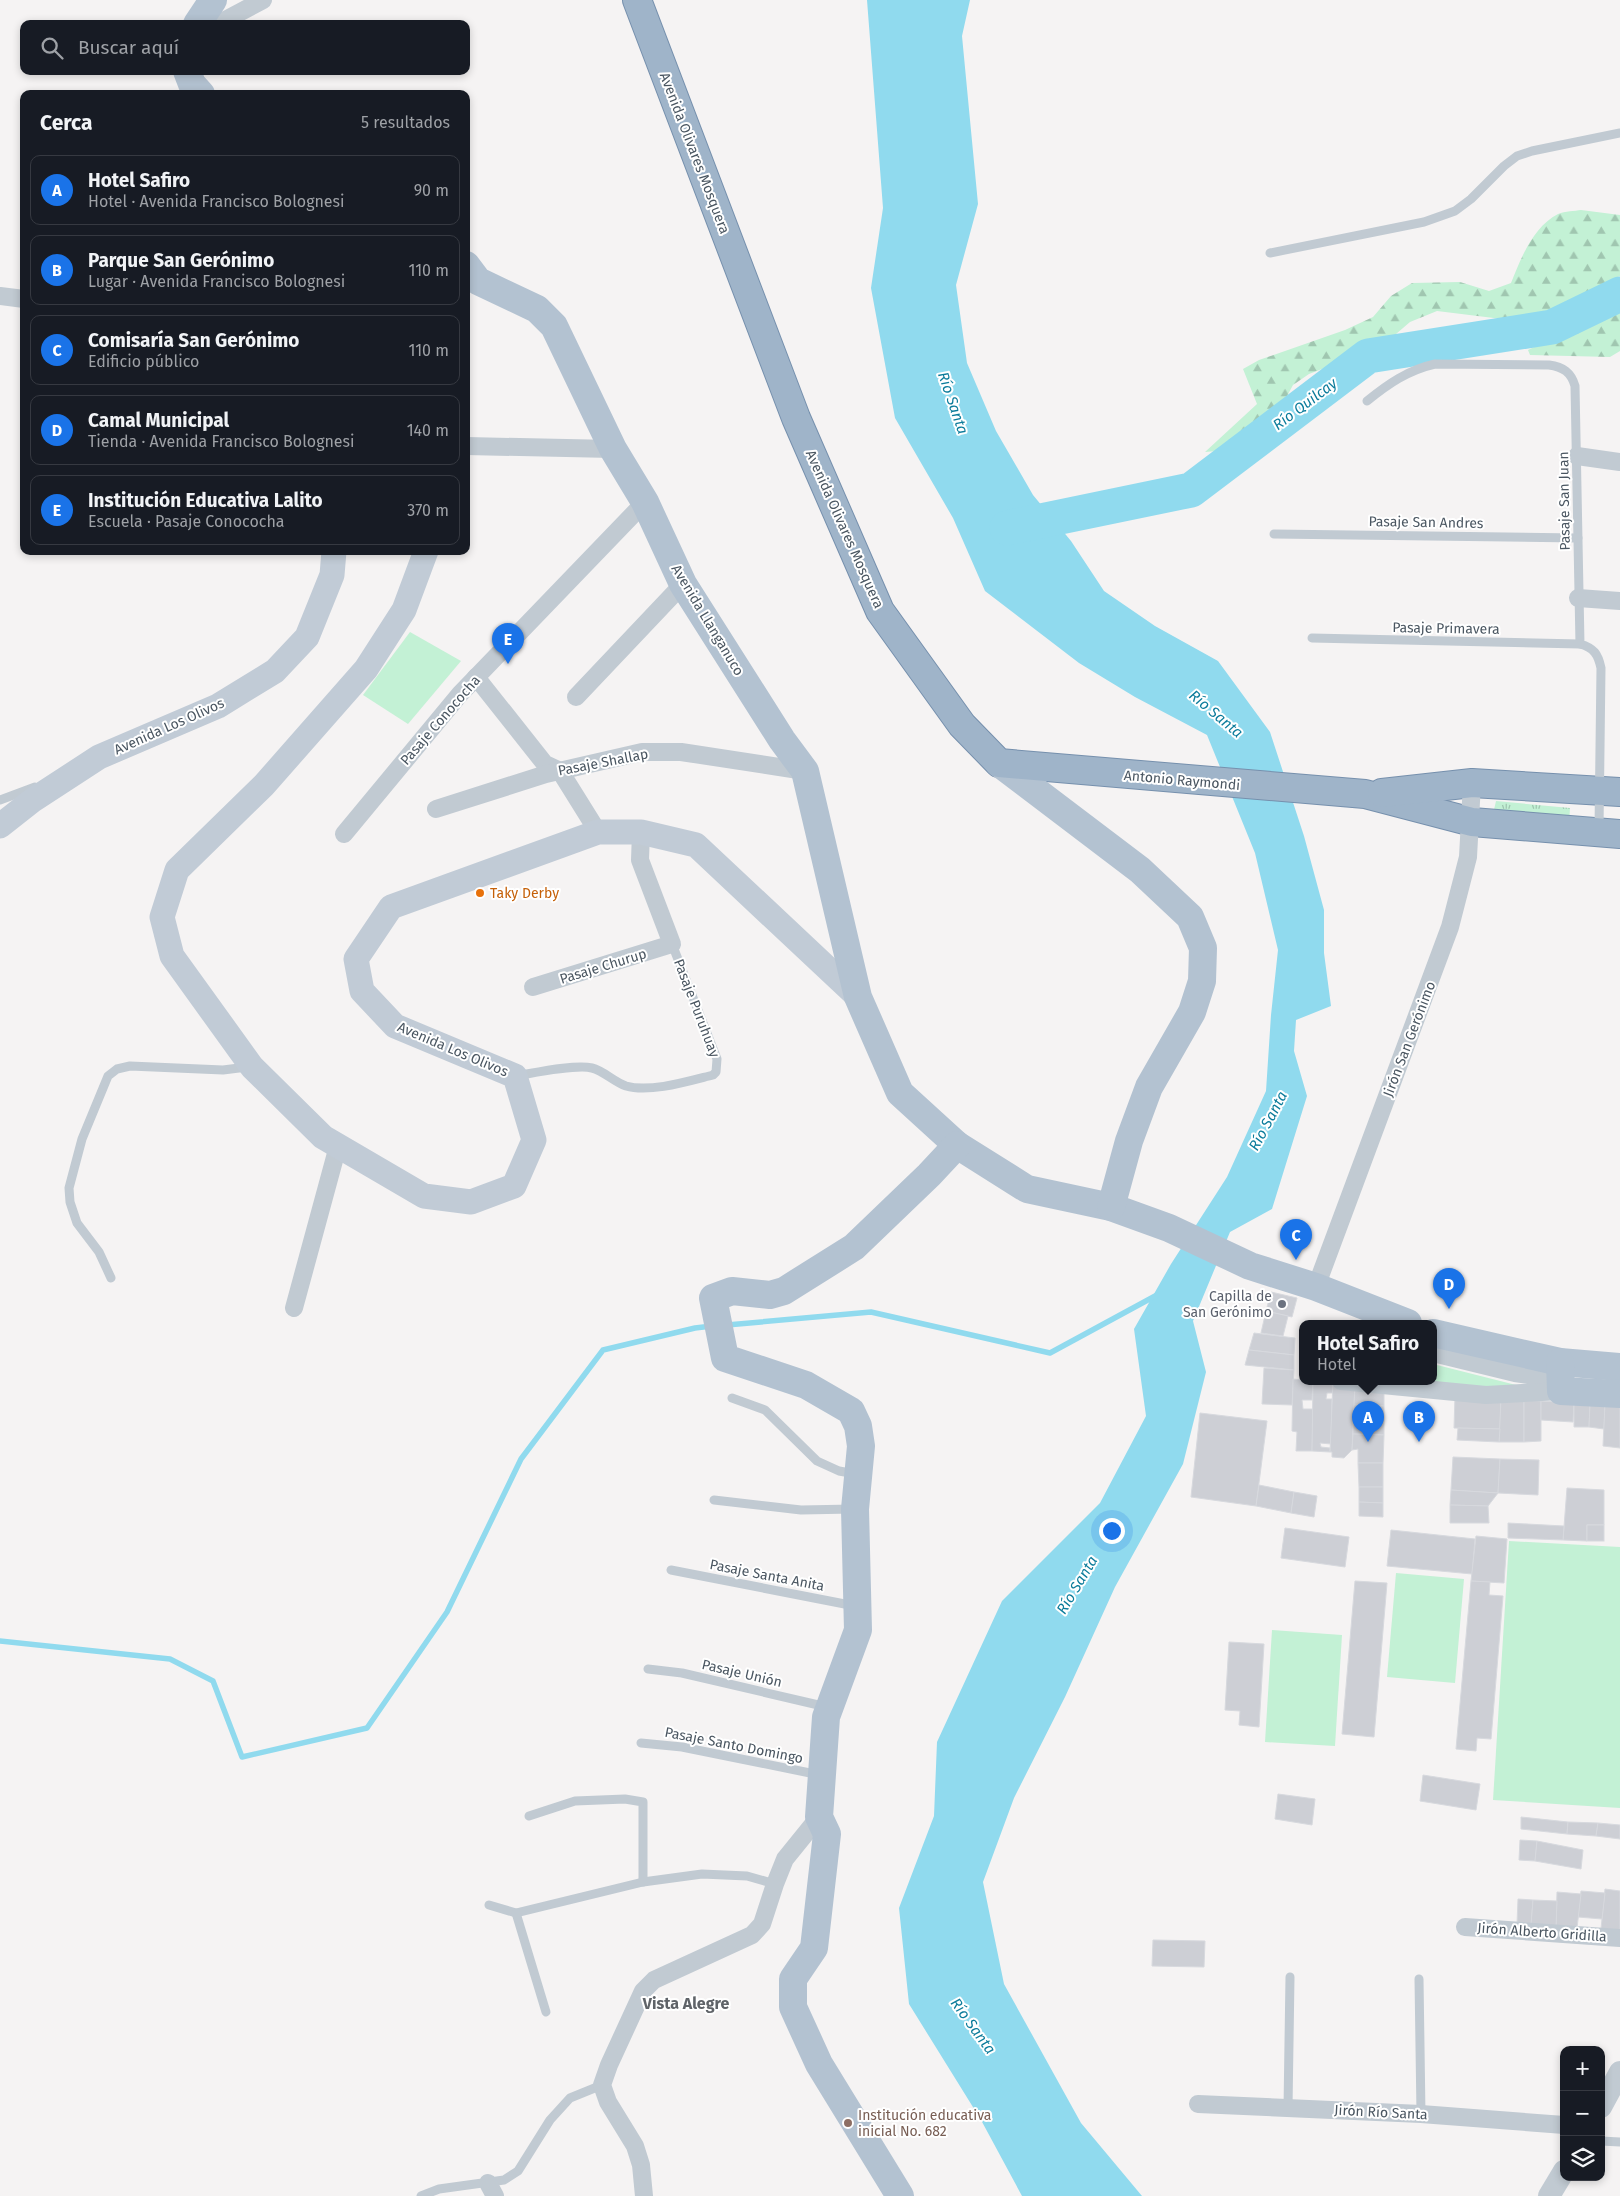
<!DOCTYPE html>
<html lang="es">
<meta charset="utf-8">
<style>
:root{--surface:#171b24;--page:#20242c;--text:#f1f3f6;--muted:#9ea1a6;--line:#363941;--accent:#1a73e8}
body{margin:0;font-family:"Fira Sans",sans-serif;background:var(--page);color:var(--text)}
.controls{position:absolute;right:15px;bottom:15px;display:grid;overflow:hidden;border-radius:10px;box-shadow:0 2px 8px #0003}
.controls button{width:45px;height:45px;display:grid;place-items:center;padding:0;border:0;border-bottom:1px solid var(--line);background:var(--surface);color:var(--text);font:25px sans-serif}
.you{position:absolute;left:1111px;top:1530px;width:18px;height:18px;margin:-12px;border:4px solid #fff;border-radius:50%;background:#1a73e8;box-shadow:0 0 0 8px #1a73e833}
.badge{display:grid;place-items:center;width:32px;height:32px;border-radius:50%;background:var(--accent);color:#fff;font-size:16px;font-weight:700}
.pin{position:absolute;translate:-50% -41px;filter:drop-shadow(0 1px 2px #0008)}
.pin::after{content:'';position:absolute;top:26px;width:18px;height:15px;background:inherit;clip-path:polygon(0 0,100% 0,50% 100%)}
.popup{position:absolute;left:1299px;top:1320px;width:138px;height:65px;box-sizing:border-box;display:grid;place-content:center;border-radius:10px;background:var(--surface);filter:drop-shadow(0 1px 4px #0005);font-size:16px;white-space:nowrap;color:var(--muted)}
.popup b{font-size:19px;color:var(--text)}
.popup::after{content:'';position:absolute;left:50%;top:100%;margin-left:-10px;border:10px solid transparent;border-top-color:var(--surface)}
.list{margin:0;padding:0;list-style:none}
h2{display:flex;justify-content:space-between;align-items:center;height:65px;margin:0;padding:0 20px;font-size:21px}
h2 small{font-size:16px;font-weight:400;color:var(--muted)}
.list li{display:grid;grid-template-columns:32px 1fr auto;gap:15px;align-items:center;box-sizing:border-box;height:70px;margin:0 10px 10px;padding:0 10px;border:1px solid var(--line);border-radius:10px}
.list b{display:block;font-size:19px;white-space:nowrap}
.list p{margin:0;font-size:16px;white-space:nowrap;color:var(--muted)}
.list em{font-size:16px;font-style:normal;color:var(--muted)}
.icon{flex:none;width:28px;height:28px;fill:none;stroke:currentColor;stroke-width:2;stroke-linecap:round;stroke-linejoin:round}
.map{position:relative;flex:none;width:1620px;height:2196px;overflow:hidden}
.search{position:absolute;background:var(--surface);box-shadow:0 2px 8px #0003;left:20px;top:20px;width:450px;height:55px;display:flex;align-items:center;gap:12px;box-sizing:border-box;padding:0 18px;border-radius:10px;color:var(--muted);font-size:19px}
.panel{position:absolute;background:var(--surface);box-shadow:0 2px 8px #0003;left:20px;top:90px;width:450px;height:465px;border-radius:10px}
.map>svg:first-child{display:block}
.grass{fill:url(#grass-tufts)}
.forest{fill:url(#forest-firs)}
.green{fill:#c3f1d5}
.water{fill:#90daee}
.lines{fill:none;stroke-linecap:round;stroke-linejoin:round}
.stream{stroke:#90daee;stroke-width:5.5}
.river{stroke:#90daee;stroke-width:35}
.building{fill:#cdcfd5;stroke:#d7d9de}
.trunk-casing{stroke:#7690ad;stroke-width:30}
.service{stroke:#c1cad2;stroke-width:9}
.minor{stroke:#c1cad2;stroke-width:18}
.tertiary{stroke:#c1cad2;stroke-width:22}
.secondary{stroke:#c1cbd6;stroke-width:25}
.primary{stroke:#b3c2d1;stroke-width:28}
.trunk{stroke:#9fb4c9;stroke-width:28}
.food-dot{fill:#e8710a;stroke:#fff;stroke-width:2}
.worship-dot{fill:#6b7280;stroke:#fff;stroke-width:2}
.education-dot{fill:#8d6e63;stroke:#fff;stroke-width:2}
.labels{text-anchor:middle;stroke-width:4;stroke-linejoin:round;paint-order:stroke}
.street-label{font-size:14px;fill:#4a5661;stroke:#fff}
.food-label{font-size:14px;fill:#c56008;stroke:#fff;text-anchor:start}
.worship-label{font-size:14px;fill:#5b616d;stroke:#fff;text-anchor:end}
.education-label{font-size:14px;fill:#785e54;stroke:#fff;text-anchor:start}
.water-label{font-size:15px;font-style:italic;fill:#0c7c9b;stroke:#fff}
.quarter-label{font-size:16px;font-weight:bold;fill:#5f6368;stroke:#fff}
</style>
<div class="map">
<svg width="1620" height="2196" viewBox="0 0 1620 2196">
<defs>
<pattern id="grass-tufts" width="24" height="20" patternUnits="userSpaceOnUse" patternTransform="scale(1.25)"><rect width="24" height="20" fill="#c3f1d5"/><path d="M3 7l-1-3M5 7V3M7 7l1-3M15 17l-1-3M17 17v-4M19 17l1-3" fill="none" stroke="#a0c6b0"/></pattern>
<pattern id="forest-firs" width="22" height="20" patternUnits="userSpaceOnUse" patternTransform="scale(1.25)"><rect width="22" height="20" fill="#c3f1d5"/><path d="M5 1l3.5 6h-7zM16 11l3.5 6h-7z" fill="#a0c6b0"/></pattern>
</defs>
<rect width="100%" height="100%" fill="#f5f3f3"/>
<!-- grass -->
<polygon class="grass" points="1496,801 1570,808 1569,825 1493,814"/>
<!-- forest -->
<g class="forest">
<path d="M 1581,210 L 1620,215 L 1620,276 L 1613,279 L 1587,297 L 1563,309 L 1518,321 L 1437,311 L 1410,322 L 1382,346 L 1309,374 L 1293,385 L 1286,398 L 1247,438 L 1229,450 L 1205,452 L 1257,404 L 1243,369 L 1259,360 L 1345,330 L 1373,317 L 1391,296 L 1412,283 L 1460,282 L 1489,291 L 1511,283 C 1521,258 1533,227 1558,214 C 1565,211 1575,211 1581,210 Z"/>
<polygon points="1620,305 1620,351 1610,357 1530,355 1528,350"/>
</g>
<!-- green -->
<g class="green">
<polygon points="410,632 461,661 408,724 363,695"/>
<polygon points="1433,1364 1520,1386 1462,1386 1416,1381 1433,1381"/>
<polygon points="1509,1541 1620,1547 1620,1808 1493,1800"/>
<polygon points="1396,1573 1464,1579 1455,1683 1387,1677"/>
<polygon points="1272,1630 1342,1635 1335,1746 1265,1742"/>
</g>
<!-- water -->
<polygon class="water" points="867,0 970,0 962,36 978,204 956,285 967,363 996,431 1033,495 1071,541 1104,591 1155,626 1218,661 1270,732 1304,836 1324,910 1324,953 1331,1006 1296,1020 1294,1051 1307,1096 1272,1209 1230,1232 1193,1321 1206,1372 1183,1464 1115,1587 1065,1697 1014,1798 983,1882 1004,1984 1081,2123 1142,2196 1022,2196 981,2120 909,2004 899,1908 934,1816 937,1742 1002,1601 1100,1503 1146,1416 1134,1329 1171,1264 1227,1177 1266,1091 1271,1015 1278,950 1255,853 1207,735 1135,697 1079,663 985,591 953,518 895,418 871,288 883,208"/>
<g class="lines">
<!-- stream -->
<g class="stream">
<polyline points="727,1325 871,1312 1050,1353 1157,1295"/>
<polyline points="0,1641 170,1659 213,1681 242,1757 367,1728 447,1612 521,1459 603,1350 695,1328 712,1326"/>
</g>
<!-- river -->
<polyline class="river" points="1007,528 1191,490 1368,356 1552,327 1620,294"/>
</g>
<!-- building -->
<g class="building">
<polygon points="1271,1292 1297,1298 1292,1317 1266,1311"/>
<polygon points="1266,1311 1288,1316 1283,1336 1261,1333"/>
<polygon points="1254,1333 1295,1338 1294,1355 1249,1350"/>
<polygon points="1249,1350 1294,1355 1294,1370 1245,1365"/>
<polygon points="1264,1368 1294,1370 1292,1405 1262,1404"/>
<polygon points="1293,1379 1313,1381 1312,1400 1302,1400 1303,1409 1313,1409 1312,1451 1296,1451 1297,1432 1292,1431"/>
<polygon points="1313,1381 1333,1382 1333,1393 1327,1393 1326,1399 1332,1399 1331,1444 1320,1443 1321,1447 1330,1448 1330,1452 1312,1451"/>
<polygon points="1333,1382 1355,1385 1352,1450 1344,1458 1332,1457 1332,1452 1330,1452"/>
<polygon points="1355,1385 1384,1388 1384,1406 1354,1405"/>
<polygon points="1455,1396 1501,1399 1500,1429 1454,1428"/>
<polygon points="1501,1399 1524,1400 1524,1442 1499,1442"/>
<polygon points="1524,1400 1541,1401 1541,1441 1524,1442"/>
<polygon points="1541,1401 1574,1403 1573,1422 1541,1420"/>
<polygon points="1574,1403 1590,1404 1589,1427 1574,1427"/>
<polygon points="1590,1404 1605,1404 1604,1429 1589,1427"/>
<polygon points="1605,1404 1620,1405 1620,1448 1603,1446"/>
<polygon points="1354,1405 1384,1406 1384,1420 1353,1420"/>
<polygon points="1200,1413 1267,1421 1256,1506 1191,1497"/>
<polygon points="1353,1420 1384,1420 1384,1435 1353,1434"/>
<polygon points="1458,1428 1500,1429 1499,1442 1457,1440"/>
<polygon points="1353,1434 1384,1435 1383,1463 1358,1463 1358,1449 1352,1450"/>
<polygon points="1453,1457 1500,1459 1498,1493 1451,1490"/>
<polygon points="1500,1459 1539,1460 1538,1495 1498,1493"/>
<polygon points="1358,1463 1383,1463 1383,1487 1359,1487"/>
<polygon points="1259,1485 1294,1492 1291,1513 1256,1506"/>
<polygon points="1359,1487 1383,1487 1383,1503 1359,1502"/>
<polygon points="1567,1488 1604,1490 1604,1525 1587,1525 1587,1541 1563,1540"/>
<polygon points="1451,1490 1498,1493 1488,1506 1450,1505"/>
<polygon points="1294,1492 1317,1496 1314,1517 1291,1513"/>
<polygon points="1359,1502 1383,1503 1383,1517 1359,1516"/>
<polygon points="1450,1505 1488,1506 1489,1523 1450,1523"/>
<polygon points="1508,1523 1564,1526 1563,1540 1508,1538"/>
<rect x="1587" y="1525" width="17" height="16"/>
<polygon points="1285,1528 1349,1537 1345,1567 1281,1558"/>
<polygon points="1391,1530 1475,1539 1472,1574 1387,1566"/>
<polygon points="1476,1536 1507,1539 1504,1583 1471,1581"/>
<polygon points="1355,1581 1387,1583 1374,1737 1342,1734"/>
<polygon points="1471,1581 1490,1582 1489,1595 1503,1596 1491,1739 1477,1738 1476,1751 1456,1749"/>
<polygon points="1229,1642 1264,1644 1259,1727 1239,1725 1240,1711 1225,1710"/>
<polygon points="1423,1775 1480,1784 1476,1810 1420,1801"/>
<polygon points="1278,1794 1315,1799 1312,1825 1275,1819"/>
<polygon points="1521,1817 1568,1822 1567,1834 1521,1829"/>
<polygon points="1568,1822 1598,1823 1596,1836 1567,1834"/>
<polygon points="1598,1823 1620,1825 1620,1839 1596,1836"/>
<polygon points="1520,1840 1537,1841 1535,1861 1519,1860"/>
<polygon points="1537,1841 1583,1850 1581,1869 1535,1861"/>
<polygon points="1605,1889 1620,1891 1620,1931 1601,1929"/>
<polygon points="1581,1891 1605,1893 1602,1919 1578,1917"/>
<polygon points="1557,1892 1581,1894 1577,1928 1556,1927"/>
<polygon points="1518,1899 1533,1900 1531,1925 1517,1924"/>
<polygon points="1533,1900 1557,1901 1556,1927 1531,1925"/>
<polygon points="1153,1940 1205,1941 1204,1967 1152,1966"/>
</g>
<g class="lines">
<defs>
<g id="trunk">
<polyline points="637,0 796,418 880,611 962,725 999,763 1365,794 1472,822 1620,834"/>
<polyline points="1382,793 1472,783 1620,792"/>
</g>
</defs>
<!-- trunk casing -->
<use href="#trunk" class="trunk-casing"/>
<!-- service -->
<g class="service">
<polyline points="1270,253 1424,222 1455,211 1471,199 1504,166 1517,156 1532,151 1620,133"/>
<path d="M 1367,401 C 1388,384 1408,370 1435,364 L 1549,365 C 1563,367 1571,372 1575,386 L 1580,644 C 1594,648 1598,654 1601,668 L 1599,829"/>
<polyline points="1274,534 1578,538"/>
<polyline points="1312,638 1580,644"/>
<polyline points="0,800 35,787"/>
<path d="M 515,1076 C 534,1073 575,1064 592,1068 C 604,1071 614,1082 626,1086 C 650,1093 689,1081 713,1075 L 716,1072 L 717,1059 L 672,944"/>
<polyline points="111,1278 99,1252 77,1223 70,1202 69,1188 82,1139 108,1076 117,1069 130,1066 223,1070 247,1067"/>
<polyline points="732,1398 765,1410 817,1461 839,1471 856,1474"/>
<polyline points="714,1500 801,1510 853,1509"/>
<polyline points="671,1570 855,1606"/>
<polyline points="648,1669 682,1673 827,1707"/>
<polyline points="641,1743 682,1747 820,1775"/>
<polyline points="529,1816 575,1801 625,1799 643,1802 643,1882"/>
<polyline points="489,1905 516,1913 643,1882 702,1874 747,1876 775,1884"/>
<polyline points="516,1913 546,2012"/>
<polyline points="1419,1979 1421,2114"/>
<polyline points="1288,2108 1290,1977"/>
<polyline points="1601,2141 1620,2142"/>
<polyline points="421,2196 439,2189 504,2180 518,2171 550,2120 570,2098 602,2085"/>
</g>
<!-- minor -->
<g class="minor">
<polyline points="218,24 263,0"/>
<polyline points="0,296 24,299"/>
<polyline points="466,446 613,449"/>
<polyline points="1577,456 1620,462"/>
<polyline points="1578,598 1620,601"/>
<polyline points="476,677 545,764 560,771 598,832"/>
<polyline points="576,697 683,584"/>
<polyline points="436,809 546,774 642,752 681,752 805,771"/>
<polyline points="344,834 460,694 645,502"/>
<polyline points="533,987 672,944 640,860 641,832"/>
<polyline points="1316,1287 1450,927 1468,857 1472,783"/>
<polyline points="294,1308 338,1146"/>
<polyline points="1433,1353 1515,1373 1561,1380"/>
<polyline points="1341,1381 1486,1395 1561,1391"/>
<polyline points="1465,1927 1620,1938"/>
<polyline points="1198,2104 1421,2114 1564,2125"/>
<polyline points="488,2183 495,2196"/>
<polyline points="644,2196 641,2165 635,2146 608,2102 602,2085 609,2065 643,1991 654,1980 752,1935 762,1924 775,1884 785,1859 819,1817"/>
</g>
<!-- tertiary -->
<g class="tertiary">
<polyline points="1601,2107 1620,2072"/>
<polyline points="1549,2196 1564,2171"/>
</g>
<!-- secondary -->
<g class="secondary">
<polyline points="426,551 404,610 366,669 264,785 177,870 162,917 172,956 252,1067 323,1137 424,1196 471,1202 514,1186 534,1140 515,1076 395,1026 362,991 356,959 391,907 598,832 641,832 696,845 858,997"/>
<polyline points="0,826 33,800 99,757 218,706 275,671 307,637 332,575 334,551"/>
</g>
<!-- primary -->
<g class="primary">
<polyline points="197,24 213,0"/>
<polyline points="187,71 192,84 201,94"/>
<polyline points="466,265 478,281 537,309 554,326 613,449 645,502 683,584 782,740 805,771 858,997 900,1093 957,1145 1027,1189 1111,1207 1169,1228 1250,1266 1316,1287 1408,1323"/>
<polyline points="999,763 1140,870 1190,917 1203,948 1202,981 1192,1012 1149,1087 1129,1141 1111,1207"/>
<polyline points="1433,1333 1560,1362 1620,1367"/>
<polyline points="1560,1362 1561,1391 1620,1394"/>
<polyline points="900,2196 819,2064 793,2007 793,1979 814,1948 827,1834 819,1817 826,1717 858,1630 855,1509 861,1446 858,1426 851,1411 806,1385 725,1358 713,1298 732,1291 770,1295 784,1291 854,1247 929,1175 957,1145"/>
</g>
<!-- trunk -->
<use href="#trunk" class="trunk"/>
</g>
<!-- markers -->
<circle class="food-dot" cx="480" cy="893" r="5"/>
<circle class="worship-dot" cx="1282" cy="1304" r="5"/>
<circle class="education-dot" cx="848" cy="2123" r="5"/>
<g class="labels">
<!-- street labels -->
<g class="street-label">
<text transform="translate(695 153) rotate(69)" y="5">Avenida Olivares Mosquera</text>
<text transform="translate(1564 501) rotate(-91)" y="5">Pasaje San Juan</text>
<text transform="translate(1426 522) rotate(1)" y="5">Pasaje San Andres</text>
<text transform="translate(845 529) rotate(66)" y="5">Avenida Olivares Mosquera</text>
<text transform="translate(708 620) rotate(59)" y="5">Avenida Llanganuco</text>
<text transform="translate(1446 628) rotate(1)" y="5">Pasaje Primavera</text>
<text transform="translate(440 720) rotate(-49)" y="5">Pasaje Conococha</text>
<text transform="translate(169 726) rotate(-24)" y="5">Avenida Los Olivos</text>
<text transform="translate(603 762) rotate(-11)" y="5">Pasaje Shallap</text>
<text transform="translate(1182 780) rotate(5)" y="5">Antonio Raymondi</text>
<text transform="translate(603 966) rotate(-17)" y="5">Pasaje Churup</text>
<text transform="translate(697 1008) rotate(69)" y="5">Pasaje Puruhuay</text>
<text transform="translate(1409 1039) rotate(-69)" y="5">Jirón San Gerónimo</text>
<text transform="translate(453 1049) rotate(23)" y="5">Avenida Los Olivos</text>
<text transform="translate(767 1575) rotate(11)" y="5">Pasaje Santa Anita</text>
<text transform="translate(742 1673) rotate(13)" y="5">Pasaje Unión</text>
<text transform="translate(734 1745) rotate(11)" y="5">Pasaje Santo Domingo</text>
<text transform="translate(1542 1932) rotate(4)" y="5">Jirón Alberto Gridilla</text>
<text transform="translate(1381 2112) rotate(3)" y="5">Jirón Río Santa</text>
</g>
<!-- food labels -->
<g class="food-label">
<text x="490" y="898">Taky Derby</text>
</g>
<!-- worship labels -->
<g class="worship-label">
<text x="1272" y="1301">Capilla de<tspan x="1272" dy="16">San Gerónimo</tspan></text>
</g>
<!-- education labels -->
<g class="education-label">
<text x="858" y="2120">Institución educativa<tspan x="858" dy="16">inicial No. 682</tspan></text>
</g>
<!-- water labels -->
<g class="water-label">
<text transform="translate(953 403) rotate(71)" y="5">Río Santa</text>
<text transform="translate(1305 404) rotate(-37)" y="5">Río Quilcay</text>
<text transform="translate(1216 714) rotate(40)" y="5">Río Santa</text>
<text transform="translate(1268 1121) rotate(-62)" y="5">Río Santa</text>
<text transform="translate(1077 1585) rotate(-59)" y="5">Río Santa</text>
<text transform="translate(973 2026) rotate(54)" y="5">Río Santa</text>
</g>
<!-- quarter labels -->
<g class="quarter-label">
<text x="686" y="2009">Vista Alegre</text>
</g>
</g>
</svg>
<div class="controls">
<button>+</button>
<button>−</button>
<button><svg class="icon" aria-label="layers" viewBox="0 0 24 24"><path d="M12 4l9 5-9 5-9-5zM3 14l9 5 9-5"/></svg></button>
</div>
<div class="you"></div>
<div class="pin badge" style="left:1368px;top:1442px">A</div>
<div class="popup"><b>Hotel Safiro</b>Hotel</div>
<div class="pin badge" style="left:1419px;top:1442px">B</div>
<div class="pin badge" style="left:1296px;top:1260px">C</div>
<div class="pin badge" style="left:1449px;top:1309px">D</div>
<div class="pin badge" style="left:508px;top:664px">E</div>
<div class="search"><svg class="icon" aria-label="search" viewBox="0 0 24 24"><circle cx="10" cy="10" r="6"/><path d="M15 15l6 6"/></svg>Buscar aquí</div>
<section class="panel">
<h2>Cerca<small>5 resultados</small></h2>
<ul class="list">
<li><span class="badge">A</span><div><b>Hotel Safiro</b><p>Hotel · Avenida Francisco Bolognesi</p></div><em>90 m</em></li>
<li><span class="badge">B</span><div><b>Parque San Gerónimo</b><p>Lugar · Avenida Francisco Bolognesi</p></div><em>110 m</em></li>
<li><span class="badge">C</span><div><b>Comisaría San Gerónimo</b><p>Edificio público</p></div><em>110 m</em></li>
<li><span class="badge">D</span><div><b>Camal Municipal</b><p>Tienda · Avenida Francisco Bolognesi</p></div><em>140 m</em></li>
<li><span class="badge">E</span><div><b>Institución Educativa Lalito</b><p>Escuela · Pasaje Conococha</p></div><em>370 m</em></li>
</ul>
</section>
</div>
